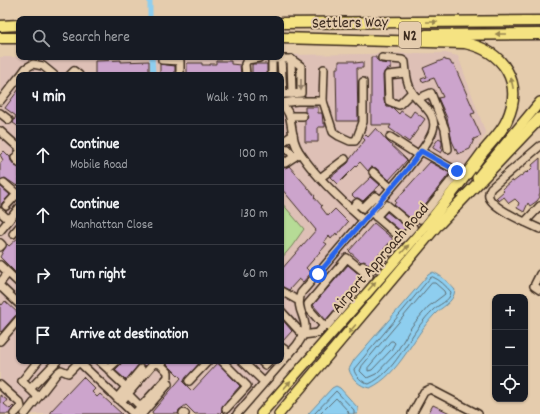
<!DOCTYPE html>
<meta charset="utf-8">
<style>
:root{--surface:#171b24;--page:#242831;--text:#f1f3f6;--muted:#9ea1a6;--line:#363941}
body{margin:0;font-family:Dekko,sans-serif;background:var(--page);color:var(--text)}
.controls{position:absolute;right:12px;bottom:12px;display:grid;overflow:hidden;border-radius:8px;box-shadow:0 1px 3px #0004}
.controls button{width:36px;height:36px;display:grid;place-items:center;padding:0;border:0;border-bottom:1px solid var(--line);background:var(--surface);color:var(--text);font:20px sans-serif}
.stop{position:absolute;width:12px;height:12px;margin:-9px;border:3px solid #2563eb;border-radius:50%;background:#fff}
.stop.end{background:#2563eb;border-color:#fff;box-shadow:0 1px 4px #0008}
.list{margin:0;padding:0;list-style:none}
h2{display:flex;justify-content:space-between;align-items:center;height:52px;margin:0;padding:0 16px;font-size:17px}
h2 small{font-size:13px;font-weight:400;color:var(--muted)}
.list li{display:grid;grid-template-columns:26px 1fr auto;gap:12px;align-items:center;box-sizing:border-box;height:60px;padding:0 16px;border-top:1px solid var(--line)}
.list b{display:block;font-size:15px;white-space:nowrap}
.list p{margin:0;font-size:13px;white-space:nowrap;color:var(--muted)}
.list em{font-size:13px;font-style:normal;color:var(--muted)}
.icon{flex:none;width:22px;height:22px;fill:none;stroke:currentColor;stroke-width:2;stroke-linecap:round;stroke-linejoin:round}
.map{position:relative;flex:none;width:540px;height:414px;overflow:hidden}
.search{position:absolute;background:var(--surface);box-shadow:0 1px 3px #0004;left:16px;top:16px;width:268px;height:44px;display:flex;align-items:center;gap:10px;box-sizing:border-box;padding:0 14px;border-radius:8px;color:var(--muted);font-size:15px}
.panel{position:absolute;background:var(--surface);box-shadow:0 1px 3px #0004;left:16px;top:72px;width:268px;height:292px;border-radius:8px}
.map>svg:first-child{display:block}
.built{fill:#dec0b6;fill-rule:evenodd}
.green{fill:#b6db96;stroke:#78825a}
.water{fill:#8eceef;stroke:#6d8c9b}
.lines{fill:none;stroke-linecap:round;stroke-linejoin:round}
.shore{stroke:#5c6c72;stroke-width:1}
.canal{stroke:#8eceef;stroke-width:5}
.building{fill:#cca4cc;stroke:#3b2a1e}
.minor-casing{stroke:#3b2a1e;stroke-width:10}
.major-casing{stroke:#3b2a1e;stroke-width:12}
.highway-casing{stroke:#3b2a1e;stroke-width:13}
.minor{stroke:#e5ccad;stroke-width:7}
.major{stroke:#f5e382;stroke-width:9}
.highway{stroke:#f5e382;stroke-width:10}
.oneway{fill:#988650}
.oneway2{fill:#907b66}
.route{stroke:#2563eb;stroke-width:5}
.labels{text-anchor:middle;stroke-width:4;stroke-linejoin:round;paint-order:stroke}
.shield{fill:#e5ccad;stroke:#6e5b49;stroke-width:1}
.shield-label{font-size:15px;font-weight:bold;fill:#3b2a1e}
.street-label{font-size:16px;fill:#3b2a1e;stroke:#e5ccad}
</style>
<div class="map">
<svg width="540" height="414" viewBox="0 0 540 414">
<rect width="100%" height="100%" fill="#e5ccad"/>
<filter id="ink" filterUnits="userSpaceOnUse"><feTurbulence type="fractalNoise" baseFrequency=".025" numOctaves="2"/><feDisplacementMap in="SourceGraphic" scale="8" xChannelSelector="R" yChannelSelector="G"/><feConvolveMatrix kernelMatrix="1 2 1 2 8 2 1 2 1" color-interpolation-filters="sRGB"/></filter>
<g filter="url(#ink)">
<!-- built -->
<path class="built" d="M 445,53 L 458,56 L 486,134 L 461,173 L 447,191 L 322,337 L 303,336 L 236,414 L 0,414 L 0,57 L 281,57 L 281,55 ZM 19,75 L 281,75 L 281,361 L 19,361 Z"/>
<!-- green -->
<polygon class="green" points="281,202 304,229 292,246 281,259"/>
<!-- water -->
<g class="water">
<path d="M 433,272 C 442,276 449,283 455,290 C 453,304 442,306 434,315 C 412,338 400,374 370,388 C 360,387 351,378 349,369 L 354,360 L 428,275 Z"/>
<polygon points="336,386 340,388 358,408 358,411 357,414 308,414 332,388"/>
</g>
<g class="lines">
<!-- shore -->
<g class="shore">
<path d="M 433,277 C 440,280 446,286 451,292 C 450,302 438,304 432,311 C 429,314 426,317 424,320 C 406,341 395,372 369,384 C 363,383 354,375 354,369 L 430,278 Z"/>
<polygon points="432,283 435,283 444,291 445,294 428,307 412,326 396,353 376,374 367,378 360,371 362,366"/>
<polygon points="391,341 393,341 395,343 391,350 372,370 368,371 368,368"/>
<polyline points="314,414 336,391 354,410 354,414"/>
<polyline points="320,414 336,398 348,411 349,414"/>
</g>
<!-- canal -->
<g class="canal">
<polyline points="150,0 150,19"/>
<polyline points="152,57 153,75"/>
</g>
</g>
<!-- building -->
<g class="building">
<polygon points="371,57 376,57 376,59 381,63 391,64 391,68 385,71 383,75 384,101 387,107 393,108 399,114 401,111 410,117 414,111 425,119 409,142 389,128 391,125 371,125"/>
<polygon points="445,59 445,60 450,61 452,65 454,65 475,113 471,114 481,136 474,139 470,149 458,154 452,141 447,118 438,98 443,97 434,78 422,82 421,79 427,77 423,68"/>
<polygon points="121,60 121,62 149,61 149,75 95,75 95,61"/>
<polygon points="216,61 231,61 231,64 240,65 241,75 187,75 187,63 202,63 202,65 210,65 210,64 216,64"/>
<polygon points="339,61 355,61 355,63 363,62 363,68 357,68 358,121 337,121 336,68 339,68"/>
<polygon points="160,64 175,66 175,75 160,75"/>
<rect x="252" y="64" width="15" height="11"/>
<polygon points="19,89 19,127 13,123 16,116 5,108"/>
<polygon points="305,107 318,107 318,113 322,113 323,123 325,123 325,127 318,127 318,142 305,142 305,120 308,116 305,112"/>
<polygon points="376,128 387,141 407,160 389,180 376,168 371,167 368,171 360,162 338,184 331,177 348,163 350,159 365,140 363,138 366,135 368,137"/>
<polygon points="439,138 442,140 442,145 441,147 443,150 441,153 433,148 433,146"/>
<polygon points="4,151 10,157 11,161 15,166 19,168 19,184 17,186 5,178 0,180 0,164 3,160 0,155"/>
<polygon points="540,158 540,193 539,195 540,197 537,201 530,206 528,203 524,212 517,208 519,203 515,199 509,203 504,197 499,201 496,198 504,191 502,189 512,180 513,182 526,172 527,173 533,167 532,165"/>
<polygon points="430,162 450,173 416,216 415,222 394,205 396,202 395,201"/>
<polygon points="281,166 285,168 289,166 315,196 314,197 322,206 321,207 328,216 335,209 348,222 337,235 336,233 331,239 329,236 324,242 327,244 306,268 311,273 303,282 299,279 289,290 281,286 281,270 316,230 281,188"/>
<polygon points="371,177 380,185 363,201 358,198 355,198 352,195"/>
<polygon points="0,186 10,195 2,203 1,207 0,207"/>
<polygon points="387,212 406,227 402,232 383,216"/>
<polygon points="374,223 393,239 370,265 364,261 361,262 349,251"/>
<polygon points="19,237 19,276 0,257 7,244 9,246"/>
<polygon points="348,265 362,277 326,320 313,305"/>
<polygon points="5,301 19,314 15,316 1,332 0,331 0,303 2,305"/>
<polygon points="281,318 292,331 282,342 281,342"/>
<polygon points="122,361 149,361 145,366 140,363 126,380 115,370 121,364"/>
<polygon points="164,361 201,361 183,382 192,391 218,363 240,386 222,406 222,411 219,414 195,414 186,405 179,410 178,414 153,414 152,412 181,378"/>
<polygon points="83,377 95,389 92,392 97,397 100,394 122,414 53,414 50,412"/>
<polygon points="0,395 7,400 4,404 10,409 13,406 14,407 9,414 0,414"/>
<polygon points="433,405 452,414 428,414"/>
</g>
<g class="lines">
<defs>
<g id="minor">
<polyline points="281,59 283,94"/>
<polyline points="291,59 301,66 301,93 292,94"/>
<polyline points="162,60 180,61 180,75"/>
<polyline points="324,69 323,101 333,132 339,136 350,141 355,141 357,138 363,122 363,82"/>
<polyline points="406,73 388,75 389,101 399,105 412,92"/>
<polyline points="21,75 26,68 33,64 43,66 54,75"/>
<polyline points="70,75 74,71 79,75"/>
<polyline points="246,75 245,64 247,60 259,58"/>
<polyline points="272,75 272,59 291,59 292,94 281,94"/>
<polyline points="419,98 431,93 445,129 448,149"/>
<polyline points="0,101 19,77"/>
<polyline points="281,103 297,101 323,101"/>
<path d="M 281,104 C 292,113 290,122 293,135 C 294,142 298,151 303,157 C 317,178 344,203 363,220"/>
<polyline points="0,113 9,120"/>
<polyline points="290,116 303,116"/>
<polyline points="0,131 19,148"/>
<polyline points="390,137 418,155"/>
<polyline points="281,143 293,135"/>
<path d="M 540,146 L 491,188 C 489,191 488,193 489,197 C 493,209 529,224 540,229"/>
<polyline points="288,149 294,157"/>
<polyline points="19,153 15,158 19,163"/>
<polyline points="281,158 285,163 300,153"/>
<polyline points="373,172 391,188"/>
<polyline points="320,178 345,159"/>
<polyline points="4,183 19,196"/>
<polyline points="6,206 17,194"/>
<polyline points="351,209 357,203 363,208 375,196 381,200"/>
<polyline points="0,212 9,220"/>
<polyline points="371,212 402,239 413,227 387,205 376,217"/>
<polyline points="420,219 457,173 455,170 421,151"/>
<polyline points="525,222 540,206"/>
<polyline points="0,231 19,208"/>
<polyline points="13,234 19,227"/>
<polyline points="0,243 2,245 0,247"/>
<polygon points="347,258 369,276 327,326 324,326 309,309 308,304"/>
<polyline points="0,265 19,283"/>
<polyline points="363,266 369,271 371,271 394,245"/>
<polyline points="540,274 534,286 540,290"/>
<polyline points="0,283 8,273"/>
<polyline points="0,286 19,304"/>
<polyline points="281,291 299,301"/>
<polyline points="281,311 303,335 318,333 324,326"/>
<polyline points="0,341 19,319"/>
<polyline points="281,347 290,353"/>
<polyline points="78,361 134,414"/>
<polyline points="99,361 108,369 117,361"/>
<polyline points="222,361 247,386 226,409"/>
<polyline points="242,361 264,382"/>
<polyline points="261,361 265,365 269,361"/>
<polyline points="112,374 126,387"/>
<polyline points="189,381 208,361"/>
<polyline points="0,385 20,403 21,407 14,414"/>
<polyline points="30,389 57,361"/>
<polyline points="128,394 141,407"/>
<polyline points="38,397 22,381 38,361"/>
<polyline points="117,398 141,369"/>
<polyline points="121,402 154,363 160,364 168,372 168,377 134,414"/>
<polyline points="183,413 185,414"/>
<polyline points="25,414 57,373 61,370 68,373 79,362"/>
<polyline points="142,414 168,384"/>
<path d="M 237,414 L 297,345 C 300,340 304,336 305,330 C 307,317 295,310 301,293 L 406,171 C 413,161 430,142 433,130 C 438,113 419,103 412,92 C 406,83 406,72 405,62 L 402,60 L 382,58"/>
<polyline points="412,414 424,392 430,389 478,414"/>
</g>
<g id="major">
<polyline points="477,178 540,102"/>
<polyline points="261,414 431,220"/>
<polyline points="279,414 444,218"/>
</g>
<g id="highway">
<polyline points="281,23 540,21"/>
<polyline points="0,26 19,25"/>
<polyline points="426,35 540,34"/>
<polyline points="0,38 19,38"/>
<path d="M 281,38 L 465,43 C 504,51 524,83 507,120 C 502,132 491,142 483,152 C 465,177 446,201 427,225"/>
<polyline points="439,224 540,118"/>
</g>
</defs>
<!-- minor casing -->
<use href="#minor" class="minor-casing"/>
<!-- major casing -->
<use href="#major" class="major-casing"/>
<!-- highway casing -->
<use href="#highway" class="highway-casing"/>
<!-- minor -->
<use href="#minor" class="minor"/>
<!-- major -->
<use href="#major" class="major"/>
<!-- highway -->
<use href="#highway" class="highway"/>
</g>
<!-- one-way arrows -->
<defs><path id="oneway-solid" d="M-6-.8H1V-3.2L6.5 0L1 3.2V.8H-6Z"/></defs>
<g class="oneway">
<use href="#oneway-solid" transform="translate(432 22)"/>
<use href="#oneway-solid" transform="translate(501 34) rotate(180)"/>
<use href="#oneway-solid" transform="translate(512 83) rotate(-102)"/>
<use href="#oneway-solid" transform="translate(405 249) rotate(-48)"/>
<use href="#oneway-solid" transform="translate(372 286) rotate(-49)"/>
<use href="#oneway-solid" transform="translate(352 329) rotate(130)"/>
<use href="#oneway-solid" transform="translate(287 385) rotate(-49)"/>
</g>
<use class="oneway2" href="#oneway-solid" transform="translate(301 85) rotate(90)"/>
</g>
<g class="lines" filter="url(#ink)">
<!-- route -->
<polyline class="route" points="318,274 406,171 421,151 457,171"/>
</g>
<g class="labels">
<!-- shield labels -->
<rect class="shield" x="399" y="22" width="22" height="26" rx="3"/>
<g class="shield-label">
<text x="410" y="40">N2</text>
</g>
<!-- street labels -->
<g class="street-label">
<text transform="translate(350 21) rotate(-1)" y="6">Settlers Way</text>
<text transform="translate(379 257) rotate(-49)" y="6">Airport Approach Road</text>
</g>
</g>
</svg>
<div class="controls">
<button>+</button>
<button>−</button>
<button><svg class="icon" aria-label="locate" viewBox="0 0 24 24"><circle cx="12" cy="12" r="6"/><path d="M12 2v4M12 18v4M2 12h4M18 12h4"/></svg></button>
</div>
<div class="stop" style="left:318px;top:274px"></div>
<div class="stop end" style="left:457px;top:171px"></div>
<div class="search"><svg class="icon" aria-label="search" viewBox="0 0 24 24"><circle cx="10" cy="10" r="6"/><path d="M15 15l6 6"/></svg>Search here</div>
<section class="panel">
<h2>4 min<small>Walk · 290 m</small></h2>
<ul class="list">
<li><svg class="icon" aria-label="ahead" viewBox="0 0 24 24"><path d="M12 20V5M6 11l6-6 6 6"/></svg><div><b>Continue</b><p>Mobile Road</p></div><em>100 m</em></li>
<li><svg class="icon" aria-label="ahead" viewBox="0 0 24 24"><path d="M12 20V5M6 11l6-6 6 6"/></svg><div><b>Continue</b><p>Manhattan Close</p></div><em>130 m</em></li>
<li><svg class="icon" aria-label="right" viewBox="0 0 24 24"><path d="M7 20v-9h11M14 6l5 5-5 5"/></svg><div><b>Turn right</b></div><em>60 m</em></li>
<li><svg class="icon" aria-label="arrive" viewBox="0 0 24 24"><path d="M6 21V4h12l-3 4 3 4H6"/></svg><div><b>Arrive at destination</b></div></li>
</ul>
</section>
</div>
